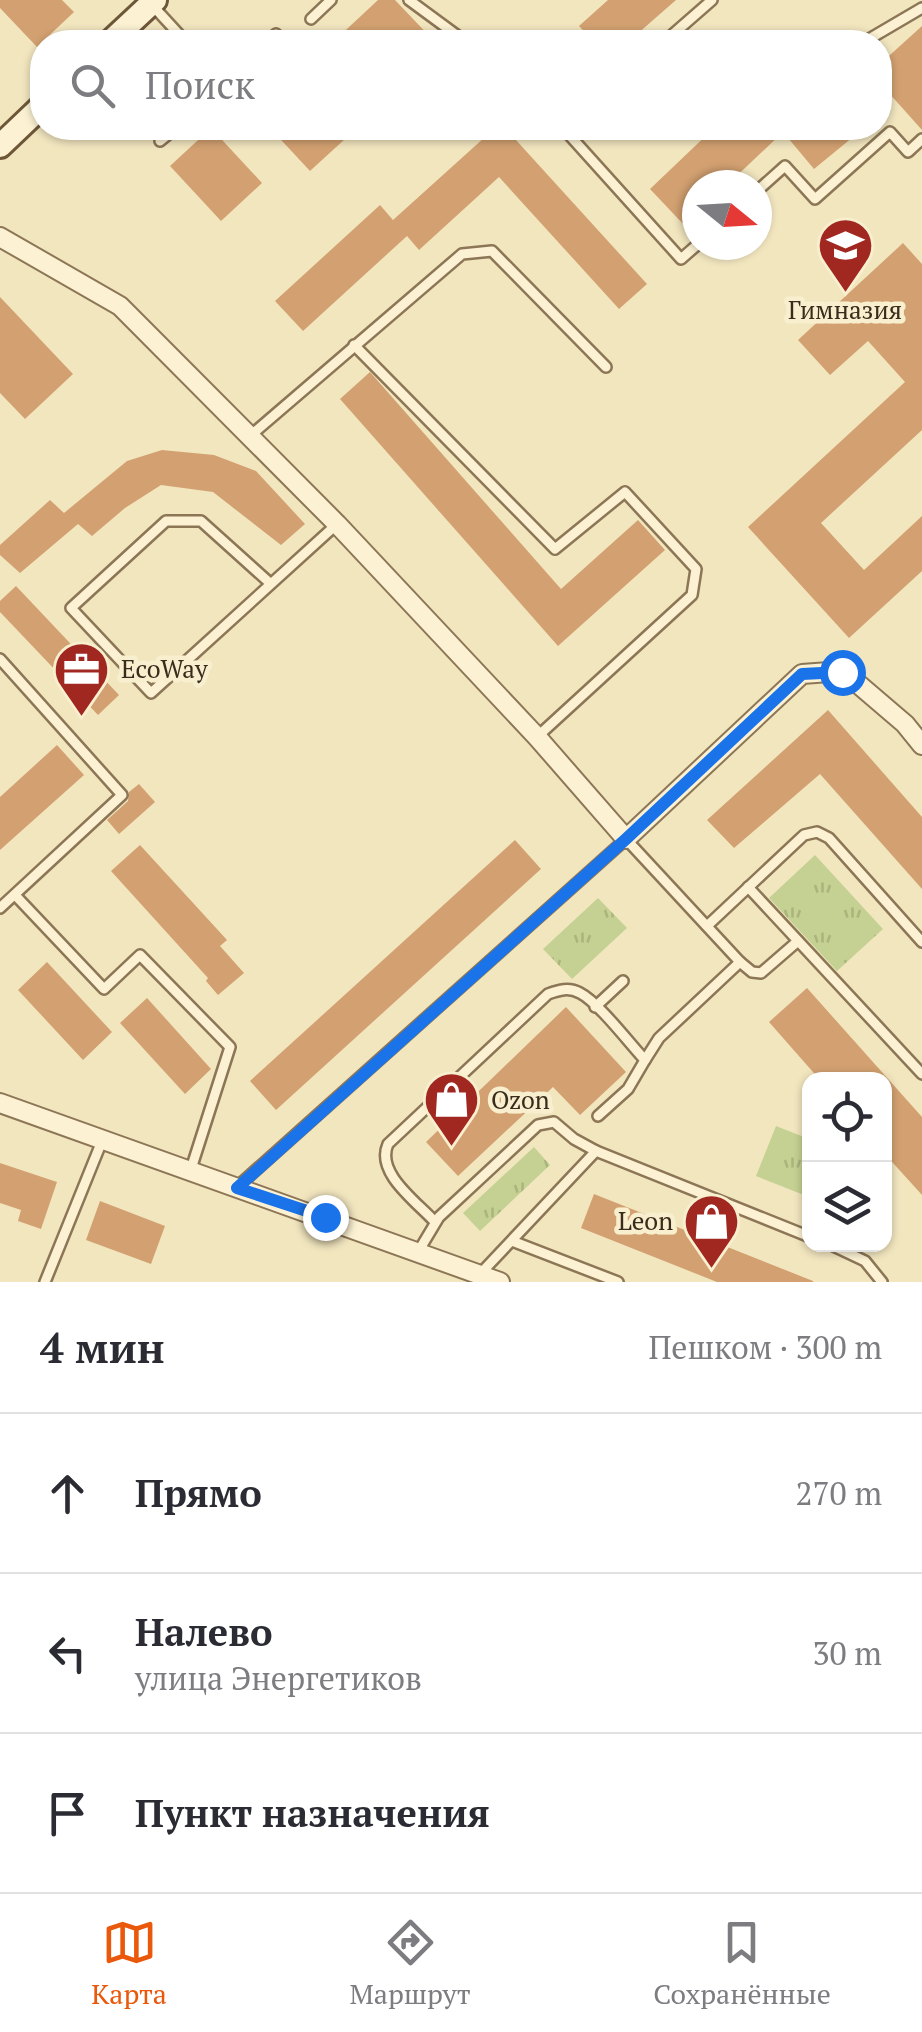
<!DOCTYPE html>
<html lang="ru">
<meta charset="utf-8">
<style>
:root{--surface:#fff;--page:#f7f7f7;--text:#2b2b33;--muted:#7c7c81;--line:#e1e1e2;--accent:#ea580c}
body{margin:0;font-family:"PT Serif",serif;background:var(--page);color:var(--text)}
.controls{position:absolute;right:30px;bottom:30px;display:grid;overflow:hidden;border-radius:20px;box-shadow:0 2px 8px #0004}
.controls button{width:90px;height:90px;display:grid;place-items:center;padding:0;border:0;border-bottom:2px solid var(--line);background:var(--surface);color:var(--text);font:50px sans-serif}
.compass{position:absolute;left:682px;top:170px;width:90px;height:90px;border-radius:50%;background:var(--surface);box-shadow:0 2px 8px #0004;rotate:108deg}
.stop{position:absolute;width:30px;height:30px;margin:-22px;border:8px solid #1a73e8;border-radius:50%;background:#fff}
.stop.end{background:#1a73e8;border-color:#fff;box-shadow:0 2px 10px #0008}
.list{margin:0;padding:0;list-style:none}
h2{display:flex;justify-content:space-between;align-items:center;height:130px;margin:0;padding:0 40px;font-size:42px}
h2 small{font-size:32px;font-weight:400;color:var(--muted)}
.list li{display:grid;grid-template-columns:65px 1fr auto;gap:30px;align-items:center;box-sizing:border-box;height:160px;padding:0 40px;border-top:2px solid var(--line)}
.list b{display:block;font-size:38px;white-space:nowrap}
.list p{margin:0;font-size:32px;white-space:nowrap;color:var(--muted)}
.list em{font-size:32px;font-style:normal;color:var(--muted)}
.icon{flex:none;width:55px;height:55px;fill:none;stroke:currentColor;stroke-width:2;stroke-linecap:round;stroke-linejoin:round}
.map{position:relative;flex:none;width:922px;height:1282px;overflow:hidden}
.search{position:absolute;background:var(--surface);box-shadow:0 2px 8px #0004;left:30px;right:30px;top:30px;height:110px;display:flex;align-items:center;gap:25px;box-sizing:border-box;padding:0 35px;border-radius:40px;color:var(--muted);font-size:38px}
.sheet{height:610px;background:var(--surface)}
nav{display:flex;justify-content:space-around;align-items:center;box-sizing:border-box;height:140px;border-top:2px solid var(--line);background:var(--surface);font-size:28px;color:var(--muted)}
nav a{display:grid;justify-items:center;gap:5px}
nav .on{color:var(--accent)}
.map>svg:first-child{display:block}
.grass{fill:url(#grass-tufts)}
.building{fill:#d3a171}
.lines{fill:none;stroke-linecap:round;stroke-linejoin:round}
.service-casing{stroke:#8c7656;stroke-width:14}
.minor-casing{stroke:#8c7656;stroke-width:22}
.secondary-casing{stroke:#6e5739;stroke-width:28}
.service{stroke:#fcf2d3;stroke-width:9}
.minor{stroke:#fcf2d3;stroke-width:18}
.secondary{stroke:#fcf2d3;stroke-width:22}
.route{stroke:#1a73e8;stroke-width:12}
.labels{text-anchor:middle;stroke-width:9;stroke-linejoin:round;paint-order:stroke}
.poi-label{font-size:25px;fill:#3a2c1c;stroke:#f8efcf;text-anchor:start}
</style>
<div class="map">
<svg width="922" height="1282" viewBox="0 0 922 1282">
<defs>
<pattern id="grass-tufts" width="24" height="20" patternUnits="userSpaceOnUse" patternTransform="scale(2.5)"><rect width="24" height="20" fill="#c5d192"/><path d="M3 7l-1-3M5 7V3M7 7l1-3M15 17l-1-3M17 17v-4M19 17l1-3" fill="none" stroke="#aab47d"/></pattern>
</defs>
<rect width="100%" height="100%" fill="#f2e6bf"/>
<!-- grass -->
<g class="grass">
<polygon points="815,855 883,929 837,971 769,898"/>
<polygon points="598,898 627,928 572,979 543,949"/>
<polygon points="776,1126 809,1139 809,1197 756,1176"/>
<polygon points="534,1147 550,1165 480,1231 463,1213"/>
</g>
<!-- building -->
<g class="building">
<polygon points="0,0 62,0 74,12 37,47 0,8"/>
<polygon points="378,0 395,0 435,42 333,42"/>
<polygon points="608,0 676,0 628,42 594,42 579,26"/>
<polygon points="922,26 922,130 880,83 880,64"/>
<polygon points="211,128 262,183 221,221 170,166"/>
<polygon points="270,128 357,128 310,171"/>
<polygon points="495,128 505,128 647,284 619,309 499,177 419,250 407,236 303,331 275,301 380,205 393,220"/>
<polygon points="714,128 864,128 814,169 783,132 727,185 697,185 697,214 685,226 650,189"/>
<polygon points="903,243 922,264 922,430 821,523 864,570 922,516 922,571 849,638 748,527 905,382 868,341 830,375 798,340"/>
<polygon points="0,297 73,374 25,419 0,393"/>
<polygon points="370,372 561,589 638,520 665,550 558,646 340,399"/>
<polygon points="162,450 214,455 256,471 305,524 281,545 213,492 161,485 125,508 92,536 78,524 20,573 0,555 0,545 50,500 64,513 127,461"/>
<polygon points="16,586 119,695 98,715 0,612 0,601"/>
<polygon points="828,710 922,817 922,889 820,774 734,848 707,820"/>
<polygon points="57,745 84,775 0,850 0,797"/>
<polygon points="139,784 155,802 119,834 107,820 128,801 129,792"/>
<polygon points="515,840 541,869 276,1110 250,1081"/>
<polygon points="140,845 227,940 220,946 244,973 218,995 206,981 208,978 111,871"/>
<polygon points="47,962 112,1032 83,1060 18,990"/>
<polygon points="807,988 922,1117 922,1195 884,1153 884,1080 820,1080 769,1022"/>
<polygon points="147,998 211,1069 185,1094 120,1023"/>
<polygon points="566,1007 626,1072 580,1115 553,1087 458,1176 426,1142"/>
<polygon points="0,1163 57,1182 41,1229 18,1221 21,1210 0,1203"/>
<polygon points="594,1194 813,1281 813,1282 717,1282 581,1228"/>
<polygon points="100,1201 165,1226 151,1264 86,1240"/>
</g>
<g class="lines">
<defs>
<g id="service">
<polyline points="409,0 466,42"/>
<polyline points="153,6 186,42"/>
<polyline points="311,19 331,0"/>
<polyline points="267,42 276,34"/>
<polyline points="664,42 712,0"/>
<polyline points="864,42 922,8"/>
<polyline points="563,128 681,259 697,245"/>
<polyline points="160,141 176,128"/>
<polyline points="757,191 785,166 815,199 890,132 908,152 922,139"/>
<polyline points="354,345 555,549 625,492 696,569 692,595 538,736"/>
<polyline points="250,436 462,254 492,251 606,367"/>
<polyline points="271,584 201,521 166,521 71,608 151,693 337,524"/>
<polyline points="0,659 122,795 0,908"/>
<polyline points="748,887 922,1074"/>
<polyline points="15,895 104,989 140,955 230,1047 191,1169"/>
<polyline points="707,926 804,835 817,832 829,838 922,942"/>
<polyline points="740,962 752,972 761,973 798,941"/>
<polyline points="595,1007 623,981"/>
<polyline points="237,1187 626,839 740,962 659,1038 645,1060"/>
<path d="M 435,1222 C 417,1202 375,1173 388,1144 L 548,994 C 559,990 569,987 580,993 C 598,1002 630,1044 645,1060 L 628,1089 L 598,1116"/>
<polyline points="512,1241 618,1282"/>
<polyline points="829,1244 865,1261 882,1282"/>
<polyline points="418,1252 439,1217 538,1125 554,1122 574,1139 596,1151"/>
<polyline points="480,1274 596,1151 810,1237"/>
<polyline points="45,1282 102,1141"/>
</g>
<g id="minor">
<polyline points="0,237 120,306 337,524 537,737 626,839 802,674 843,671 905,724 922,745"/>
<polyline points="0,1103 500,1282"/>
</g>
<g id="secondary">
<polyline points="110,42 155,0"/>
<polyline points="0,146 42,106"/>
</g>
</defs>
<!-- service casing -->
<use href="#service" class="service-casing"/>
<!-- minor casing -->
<use href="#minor" class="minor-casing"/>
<!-- secondary casing -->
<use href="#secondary" class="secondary-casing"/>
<!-- service -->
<use href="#service" class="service"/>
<!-- minor -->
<use href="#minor" class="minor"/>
<!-- secondary -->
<use href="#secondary" class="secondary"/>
</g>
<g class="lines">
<!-- route -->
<polyline class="route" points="325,1217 237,1188 626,839 802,674 842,672"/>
</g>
<!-- icons -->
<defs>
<symbol id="school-pin" viewBox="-11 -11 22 30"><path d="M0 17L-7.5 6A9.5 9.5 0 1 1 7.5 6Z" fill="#a02820" stroke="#f8efcf"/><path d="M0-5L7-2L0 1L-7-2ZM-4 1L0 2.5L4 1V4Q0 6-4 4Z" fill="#fff"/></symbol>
<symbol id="office-pin" viewBox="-11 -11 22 30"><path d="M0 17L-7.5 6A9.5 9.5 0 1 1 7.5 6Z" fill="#a02820" stroke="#f8efcf"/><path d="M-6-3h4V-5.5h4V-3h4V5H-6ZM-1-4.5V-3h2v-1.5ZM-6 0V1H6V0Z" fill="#fff"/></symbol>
<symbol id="shop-pin" viewBox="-11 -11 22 30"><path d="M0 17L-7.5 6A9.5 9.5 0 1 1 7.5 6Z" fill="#a02820" stroke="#f8efcf"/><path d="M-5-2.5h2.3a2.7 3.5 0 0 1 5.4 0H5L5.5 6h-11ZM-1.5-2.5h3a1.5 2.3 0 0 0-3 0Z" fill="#fff"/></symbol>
</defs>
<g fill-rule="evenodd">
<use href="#school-pin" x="814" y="214" width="63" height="86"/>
<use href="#office-pin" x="50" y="638" width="63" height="86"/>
<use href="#shop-pin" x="420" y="1068" width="63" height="86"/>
<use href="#shop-pin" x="680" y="1190" width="63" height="86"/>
</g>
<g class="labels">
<!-- poi labels -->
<g class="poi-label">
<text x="845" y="319" text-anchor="middle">Гимназия</text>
<text x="121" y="678">EcoWay</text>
<text x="491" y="1109">Ozon</text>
<text x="673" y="1230" text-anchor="end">Leon</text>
</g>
</g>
</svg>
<div class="controls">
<button><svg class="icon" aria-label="locate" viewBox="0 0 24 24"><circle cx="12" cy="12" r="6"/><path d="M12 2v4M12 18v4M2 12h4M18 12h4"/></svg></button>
<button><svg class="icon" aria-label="layers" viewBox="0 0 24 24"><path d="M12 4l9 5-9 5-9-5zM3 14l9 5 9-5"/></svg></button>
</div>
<svg class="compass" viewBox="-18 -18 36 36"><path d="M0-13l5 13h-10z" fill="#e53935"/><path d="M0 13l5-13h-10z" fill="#7c7c81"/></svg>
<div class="stop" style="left:842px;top:672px"></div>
<div class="stop end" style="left:325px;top:1217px"></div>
<div class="search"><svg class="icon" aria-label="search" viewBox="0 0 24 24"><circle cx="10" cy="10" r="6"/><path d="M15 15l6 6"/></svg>Поиск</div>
</div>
<section class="sheet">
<h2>4 мин<small>Пешком · 300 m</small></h2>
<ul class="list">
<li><svg class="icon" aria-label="ahead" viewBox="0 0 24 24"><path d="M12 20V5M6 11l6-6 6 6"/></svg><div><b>Прямо</b></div><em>270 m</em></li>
<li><svg class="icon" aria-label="left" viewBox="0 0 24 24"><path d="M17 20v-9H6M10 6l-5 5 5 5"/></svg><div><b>Налево</b><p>улица Энергетиков</p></div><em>30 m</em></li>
<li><svg class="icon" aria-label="arrive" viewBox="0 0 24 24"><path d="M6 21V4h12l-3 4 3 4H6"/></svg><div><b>Пункт назначения</b></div></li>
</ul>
</section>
<nav>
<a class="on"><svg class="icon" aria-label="map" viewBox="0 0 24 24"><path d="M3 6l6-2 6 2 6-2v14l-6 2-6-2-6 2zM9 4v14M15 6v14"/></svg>Карта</a>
<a><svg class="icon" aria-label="directions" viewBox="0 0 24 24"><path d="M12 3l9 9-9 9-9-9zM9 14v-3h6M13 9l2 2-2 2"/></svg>Маршрут</a>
<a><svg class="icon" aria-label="saved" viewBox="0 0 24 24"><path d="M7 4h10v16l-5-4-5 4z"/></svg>Сохранённые</a>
</nav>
